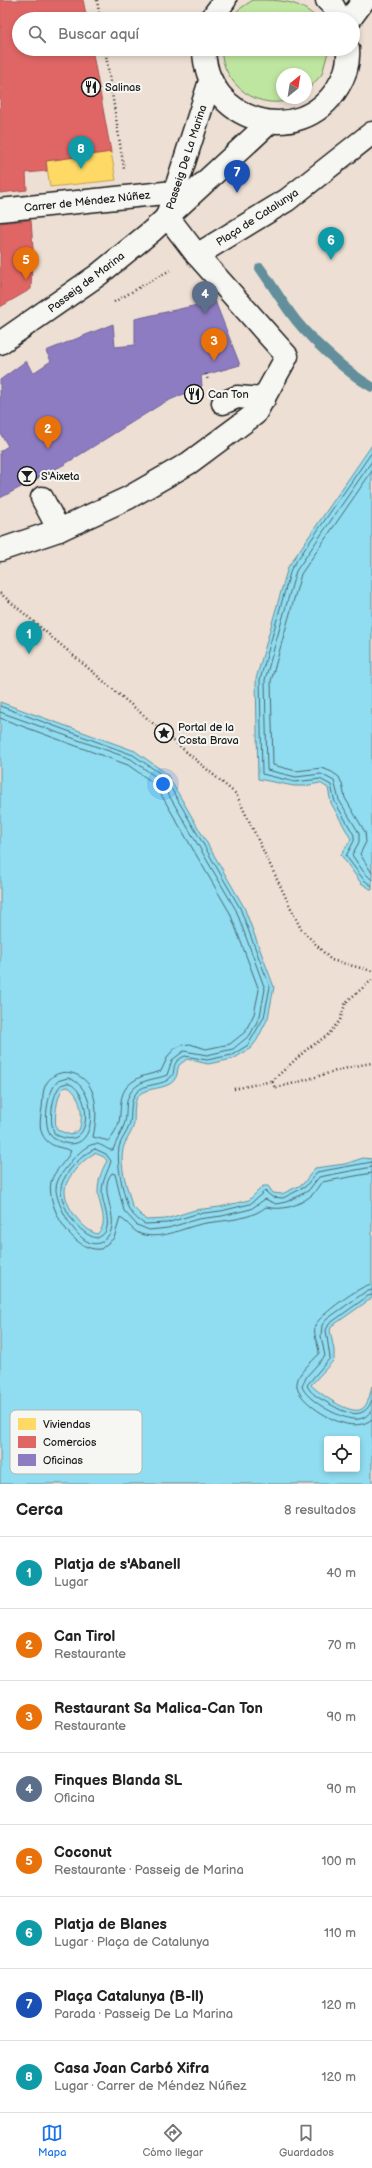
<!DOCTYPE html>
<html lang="es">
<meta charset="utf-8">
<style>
:root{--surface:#fff;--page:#f6f6f6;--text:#222;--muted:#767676;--line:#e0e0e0;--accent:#1a73e8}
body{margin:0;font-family:"Balsamiq Sans",sans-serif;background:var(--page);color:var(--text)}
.controls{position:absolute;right:12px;bottom:12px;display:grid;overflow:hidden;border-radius:4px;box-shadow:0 2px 6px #0003}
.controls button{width:36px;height:36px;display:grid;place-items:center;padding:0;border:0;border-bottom:1px solid var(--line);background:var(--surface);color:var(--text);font:20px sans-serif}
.compass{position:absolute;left:276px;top:68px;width:36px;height:36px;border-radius:50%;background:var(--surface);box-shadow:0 2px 6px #0003;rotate:30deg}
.you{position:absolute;left:163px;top:784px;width:14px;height:14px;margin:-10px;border:3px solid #fff;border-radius:50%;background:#1a73e8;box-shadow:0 0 0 6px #1a73e833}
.badge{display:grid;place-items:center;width:26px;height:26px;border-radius:50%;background:var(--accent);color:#fff;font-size:13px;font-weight:700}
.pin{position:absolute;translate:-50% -33px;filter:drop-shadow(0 1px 2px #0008)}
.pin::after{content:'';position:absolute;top:21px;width:14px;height:12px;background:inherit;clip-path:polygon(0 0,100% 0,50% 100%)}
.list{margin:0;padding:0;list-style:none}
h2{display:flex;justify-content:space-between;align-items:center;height:52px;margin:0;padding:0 16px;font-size:17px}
h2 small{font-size:13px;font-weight:400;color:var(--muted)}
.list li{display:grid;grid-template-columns:26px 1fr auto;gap:12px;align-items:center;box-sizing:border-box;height:72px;padding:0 16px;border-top:1px solid var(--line)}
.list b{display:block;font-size:15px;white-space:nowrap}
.list p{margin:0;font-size:13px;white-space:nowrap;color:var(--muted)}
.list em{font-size:13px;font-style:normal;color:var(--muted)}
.icon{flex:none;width:22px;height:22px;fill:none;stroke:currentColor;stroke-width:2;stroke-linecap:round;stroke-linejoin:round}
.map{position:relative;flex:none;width:372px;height:1484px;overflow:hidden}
.search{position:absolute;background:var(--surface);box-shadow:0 2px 6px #0003;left:12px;right:12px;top:12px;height:44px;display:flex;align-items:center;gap:10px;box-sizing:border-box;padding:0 14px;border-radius:22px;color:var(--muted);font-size:15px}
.sheet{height:628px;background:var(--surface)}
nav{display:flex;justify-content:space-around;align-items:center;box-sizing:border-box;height:56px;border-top:1px solid var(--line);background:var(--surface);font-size:11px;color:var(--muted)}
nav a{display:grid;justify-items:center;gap:2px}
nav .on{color:var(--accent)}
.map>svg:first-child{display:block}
.green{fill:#bfe6a1;stroke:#6e815e}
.water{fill:#90dcf0;stroke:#628f9b;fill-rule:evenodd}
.homes{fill:#ffd966;stroke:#bba050}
.shops{fill:#e06666;stroke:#a55050}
.offices{fill:#8e7cc3;stroke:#6c5f91}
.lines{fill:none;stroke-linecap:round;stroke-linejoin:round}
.shore{stroke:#4a6971;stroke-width:1}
.stream{stroke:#628f9b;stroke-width:10}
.pedestrian-casing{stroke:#1c1c1c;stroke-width:25}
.minor-casing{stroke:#1c1c1c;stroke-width:25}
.tertiary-casing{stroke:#1c1c1c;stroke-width:25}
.path{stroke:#1c1c1c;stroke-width:2.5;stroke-dasharray:1 3;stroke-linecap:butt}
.pedestrian{stroke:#f6f6f2;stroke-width:22}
.minor{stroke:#f6f6f2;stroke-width:22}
.tertiary{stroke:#f6f6f2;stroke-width:22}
.labels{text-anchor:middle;stroke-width:4;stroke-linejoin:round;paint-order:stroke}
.poi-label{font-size:11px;fill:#1c1c1c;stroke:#f6f6f2;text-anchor:start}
.street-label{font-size:11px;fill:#1c1c1c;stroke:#f6f6f2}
.key{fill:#f6f6f2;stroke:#b5b5b2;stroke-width:1}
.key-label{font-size:11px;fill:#1c1c1c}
</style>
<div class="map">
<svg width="372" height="1484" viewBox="0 0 372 1484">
<rect width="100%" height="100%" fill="#eddfd3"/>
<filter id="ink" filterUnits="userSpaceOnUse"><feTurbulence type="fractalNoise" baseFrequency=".025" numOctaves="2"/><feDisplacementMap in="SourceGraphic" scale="8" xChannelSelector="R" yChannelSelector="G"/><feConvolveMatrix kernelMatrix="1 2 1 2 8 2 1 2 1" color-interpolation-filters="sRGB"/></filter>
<g filter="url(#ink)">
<!-- green -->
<g class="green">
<path d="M 253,0 C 282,0 298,0 318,19 L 230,19 L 238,10 Z"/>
<path d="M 221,49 L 328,49 L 328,52 L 322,74 L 306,92 L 306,74 L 282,74 L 282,98 L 295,98 C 260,113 223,86 221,49 Z"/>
</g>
<!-- water -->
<g class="water">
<polygon points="372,445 372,890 361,883 341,855 351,839 331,803 328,788 320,783 304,786 294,786 258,779 256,679 288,567"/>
<path d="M 0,702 L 135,751 L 167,774 L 244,907 L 274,987 L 268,1018 L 257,1040 L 251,1048 L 233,1059 L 208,1064 L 187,1059 L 179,1065 C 177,1069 178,1073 176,1077 C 171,1089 153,1087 143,1092 C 132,1098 135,1113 134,1123 C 133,1132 125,1140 123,1149 C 119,1168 128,1188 132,1206 L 146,1220 L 166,1219 L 195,1210 L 220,1207 L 249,1200 L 263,1186 L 268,1186 L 273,1193 L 282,1194 L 303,1184 L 315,1168 L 345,1164 L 363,1158 L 372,1159 L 372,1298 L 332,1326 L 330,1330 L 334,1350 L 334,1360 L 311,1385 C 319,1393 350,1416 362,1409 C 369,1404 370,1393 372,1386 L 372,1484 L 0,1484 ZM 68,1087 C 81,1095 84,1117 79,1130 L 71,1135 L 57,1130 C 53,1122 57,1095 63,1088 ZM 95,1153 L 104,1157 L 107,1161 C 101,1171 98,1181 98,1192 C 99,1207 110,1223 97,1234 C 82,1230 60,1201 66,1185 C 70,1173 84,1159 95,1153 ZM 327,1439 L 357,1439 L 357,1469 L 327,1469 Z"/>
</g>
<!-- homes -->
<polygon class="homes" points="111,152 116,180 50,187 46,161"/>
<!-- shops -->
<g class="shops">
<polygon points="0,0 83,0 87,19 19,19 19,49 92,49 111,152 46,161 47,171 26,173 27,190 0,193"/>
<polygon points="31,220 34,263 32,263 31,289 0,307 0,223"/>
</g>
<!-- offices -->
<polygon class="offices" points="215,301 240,365 201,376 202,386 163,403 65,464 0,498 0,451 8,446 0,433 0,380 26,361 33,373 51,361 46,351 113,324 115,347 135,345 135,319"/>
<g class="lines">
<!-- shore -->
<g class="shore">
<polyline points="372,452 291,569 260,680 262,774 295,782 320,779 331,785 335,802 354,835 354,841 346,856 364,880 372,886"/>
<polyline points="372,461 296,571 265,680 267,770 296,777 321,774 334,781 339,800 359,833 359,842 352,855 363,871 372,880"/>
<polyline points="372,471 301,574 271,681 273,765 296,771 322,768 332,772 339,777 342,784 345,798 365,832 366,842 360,854 372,873"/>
<path d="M 0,706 L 133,755 L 164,776 L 240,908 L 270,987 L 264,1017 L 248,1045 L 232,1055 L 207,1060 L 185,1056 C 169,1063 177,1071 171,1077 C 163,1087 144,1082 136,1093 C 128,1104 133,1114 129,1126 C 127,1133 121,1139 119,1147 C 116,1163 123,1192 128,1207 C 131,1214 139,1221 145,1224 L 167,1223 L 196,1214 L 221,1211 L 250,1204 L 265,1191 L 272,1197 L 283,1198 L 305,1187 L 317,1172 L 372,1162"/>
<path d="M 0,712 L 131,759 L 160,780 L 236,910 L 265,989 L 260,1016 L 250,1035 L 233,1049 L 207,1055 L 184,1051 L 172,1060 L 167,1075 C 158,1079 145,1079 138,1085 C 121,1097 129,1112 124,1125 C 121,1134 116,1141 113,1150 C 107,1151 102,1143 94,1144 C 85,1146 78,1154 72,1160 C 66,1169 56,1178 56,1189 C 56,1205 83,1256 103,1241 C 127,1223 95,1192 112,1173 L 115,1174 L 124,1211 L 137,1225 L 149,1230 L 168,1228 L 198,1219 L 222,1216 L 251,1209 L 265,1199 L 276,1204 L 286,1202 L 308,1191 L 319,1177 L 372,1167"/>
<path d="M 0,718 L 128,765 L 155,784 L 230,913 L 259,990 L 254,1014 L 245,1032 L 230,1044 L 206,1049 L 190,1044 L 182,1045 L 174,1049 L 168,1056 L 161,1071 C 153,1074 142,1075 135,1080 C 117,1091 122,1106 119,1122 C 118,1127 112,1136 109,1141 L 93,1137 C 96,1123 98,1105 92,1091 C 85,1072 58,1064 46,1084 C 42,1092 43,1100 42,1108 C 40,1120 38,1131 46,1140 C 53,1148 63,1147 71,1151 C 66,1162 54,1170 51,1182 C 46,1206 73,1253 101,1249 L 114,1238 L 120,1218 C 129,1222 133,1233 144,1235 C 164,1239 183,1228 201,1224 C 222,1220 248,1221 266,1207 C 282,1211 299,1206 312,1195 C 316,1191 318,1186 322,1182 L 372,1173"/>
<path d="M 68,1078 C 100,1085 101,1166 53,1138 C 41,1127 47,1091 58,1081 Z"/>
<path d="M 68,1083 C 93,1092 94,1156 55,1134 C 48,1124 52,1093 61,1085 Z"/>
<path d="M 95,1149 L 106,1154 L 111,1161 C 108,1172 102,1180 102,1192 C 102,1206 117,1231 97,1238 C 79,1235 60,1207 61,1188 C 62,1175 83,1153 95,1149 Z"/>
<path d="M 372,1284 C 362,1284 318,1316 315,1326 C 313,1336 319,1345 319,1354 C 312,1362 298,1372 297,1383 C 294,1398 329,1420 343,1423 C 352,1426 364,1426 372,1419"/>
<path d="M 372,1290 L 365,1292 L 327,1319 L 322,1325 L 321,1336 L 325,1356 L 307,1376 L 302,1386 C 305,1400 345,1422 359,1419 C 365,1418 368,1415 372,1410"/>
<path d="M 372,1295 L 368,1296 L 329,1324 L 326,1330 L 330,1358 L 307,1385 C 310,1394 321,1399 328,1403 C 343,1412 364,1423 372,1400"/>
</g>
<!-- stream -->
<path class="stream" d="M 260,268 C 270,282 279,297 289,311 C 306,336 346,372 372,387"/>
<defs>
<g id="pedestrian">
<polyline points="0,210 174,192"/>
<polyline points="197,255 287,200 372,133"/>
<polyline points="223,403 237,397 264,399"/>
<polyline points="42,498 59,530"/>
<polyline points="0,550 59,530 128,498 189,463 255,414 287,356 197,255 167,216"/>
</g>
<polyline id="minor" points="350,19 364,0"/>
<g id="tertiary">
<polyline points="327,0 333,6 340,19"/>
<polyline points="211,19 225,0"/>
<path d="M 204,49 C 205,122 300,150 338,87 C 345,76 349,62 348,49"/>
<polyline points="167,216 210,81"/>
<polyline points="0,343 98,275 152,231 270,122"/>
</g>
</defs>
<!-- pedestrian casing -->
<use href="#pedestrian" class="pedestrian-casing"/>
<!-- minor casing -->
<use href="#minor" class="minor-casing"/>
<!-- tertiary casing -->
<use href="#tertiary" class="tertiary-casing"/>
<!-- path -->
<g class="path">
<polyline points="97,0 100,19"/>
<polyline points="105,49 124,169"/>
<polyline points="114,302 172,269"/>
<polyline points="206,374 208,380"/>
<polyline points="0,593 236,794 301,929 331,960 372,971"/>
<polyline points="272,1081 306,1050 329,1034 340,1020 346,1002 372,980"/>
<path d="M 234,1089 L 272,1081 L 275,1088 C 307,1081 339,1068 372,1063"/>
</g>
<!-- pedestrian -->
<use href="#pedestrian" class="pedestrian"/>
<!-- minor -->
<use href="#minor" class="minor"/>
<!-- tertiary -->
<use href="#tertiary" class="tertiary"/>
</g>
</g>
<!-- icons -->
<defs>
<symbol id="restaurant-ring" viewBox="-11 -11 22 22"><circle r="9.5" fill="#f6f6f2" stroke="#1c1c1c" stroke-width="1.5"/><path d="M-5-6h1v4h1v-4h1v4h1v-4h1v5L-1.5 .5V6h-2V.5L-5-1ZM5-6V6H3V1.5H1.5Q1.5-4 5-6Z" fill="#1c1c1c"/></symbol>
<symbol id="bar-ring" viewBox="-11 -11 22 22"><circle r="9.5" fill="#f6f6f2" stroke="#1c1c1c" stroke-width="1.5"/><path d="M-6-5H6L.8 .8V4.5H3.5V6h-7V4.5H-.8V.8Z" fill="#1c1c1c"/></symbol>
<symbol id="sight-ring" viewBox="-11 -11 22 22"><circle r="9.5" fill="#f6f6f2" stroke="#1c1c1c" stroke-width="1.5"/><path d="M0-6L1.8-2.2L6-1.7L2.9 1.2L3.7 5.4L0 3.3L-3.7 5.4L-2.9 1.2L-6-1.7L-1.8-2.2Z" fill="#1c1c1c"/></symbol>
</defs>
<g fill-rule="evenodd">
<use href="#restaurant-ring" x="80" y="76" width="22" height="22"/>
<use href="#restaurant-ring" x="183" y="383" width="22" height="22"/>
<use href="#bar-ring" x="16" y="465" width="22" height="22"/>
<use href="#sight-ring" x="153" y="722" width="22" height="22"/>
</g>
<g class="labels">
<!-- poi labels -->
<g class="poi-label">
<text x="105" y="91">Salinas</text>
<text x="208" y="398">Can Ton</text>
<text x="41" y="480">S'Aixeta</text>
<text x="178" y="731">Portal de la<tspan x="178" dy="13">Costa Brava</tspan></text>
</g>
<!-- street labels -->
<g class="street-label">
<text transform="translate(186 157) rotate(-72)" y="4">Passeig De La Marina</text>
<text transform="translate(87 201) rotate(-6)" y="4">Carrer de Méndez Núñez</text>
<text transform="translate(257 217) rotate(-33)" y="4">Plaça de Catalunya</text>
<text transform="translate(86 282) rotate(-37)" y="4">Passeig de Marina</text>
</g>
</g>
<!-- legend -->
<rect x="10" y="1410" width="132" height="64" rx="6" class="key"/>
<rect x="18" y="1418" width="18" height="12" fill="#ffd966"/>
<rect x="18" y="1436" width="18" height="12" fill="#e06666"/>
<rect x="18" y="1454" width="18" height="12" fill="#8e7cc3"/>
<g class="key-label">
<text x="43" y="1428">Viviendas</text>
<text x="43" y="1446">Comercios</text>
<text x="43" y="1464">Oficinas</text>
</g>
</svg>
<div class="controls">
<button><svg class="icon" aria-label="locate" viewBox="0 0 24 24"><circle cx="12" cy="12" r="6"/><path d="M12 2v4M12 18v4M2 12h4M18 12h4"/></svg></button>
</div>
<svg class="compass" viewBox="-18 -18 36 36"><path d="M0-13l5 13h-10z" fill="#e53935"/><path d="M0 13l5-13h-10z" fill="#767676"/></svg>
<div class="you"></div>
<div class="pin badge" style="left:29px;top:654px;background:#0f9aa8">1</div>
<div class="pin badge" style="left:48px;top:449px;background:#e8710a">2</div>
<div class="pin badge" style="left:214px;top:361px;background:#e8710a">3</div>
<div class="pin badge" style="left:205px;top:314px;background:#5c6f8a">4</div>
<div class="pin badge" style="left:26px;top:280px;background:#e8710a">5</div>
<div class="pin badge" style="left:331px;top:260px;background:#0f9aa8">6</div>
<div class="pin badge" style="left:237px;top:193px;background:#1a4fb4">7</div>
<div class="pin badge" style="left:81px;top:169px;background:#0f9aa8">8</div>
<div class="search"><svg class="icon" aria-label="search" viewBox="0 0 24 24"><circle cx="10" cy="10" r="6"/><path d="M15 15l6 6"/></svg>Buscar aquí</div>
</div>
<section class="sheet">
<h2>Cerca<small>8 resultados</small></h2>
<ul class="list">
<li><span class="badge" style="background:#0f9aa8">1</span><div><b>Platja de s'Abanell</b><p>Lugar</p></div><em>40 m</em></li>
<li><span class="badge" style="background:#e8710a">2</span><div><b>Can Tirol</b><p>Restaurante</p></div><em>70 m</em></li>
<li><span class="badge" style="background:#e8710a">3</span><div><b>Restaurant Sa Malica-Can Ton</b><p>Restaurante</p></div><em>90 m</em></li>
<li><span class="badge" style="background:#5c6f8a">4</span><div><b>Finques Blanda SL</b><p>Oficina</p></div><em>90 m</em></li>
<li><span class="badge" style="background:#e8710a">5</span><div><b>Coconut</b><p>Restaurante · Passeig de Marina</p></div><em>100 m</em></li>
<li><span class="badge" style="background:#0f9aa8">6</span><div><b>Platja de Blanes</b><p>Lugar · Plaça de Catalunya</p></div><em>110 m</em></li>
<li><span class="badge" style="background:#1a4fb4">7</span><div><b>Plaça Catalunya (B-ll)</b><p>Parada · Passeig De La Marina</p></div><em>120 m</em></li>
<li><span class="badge" style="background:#0f9aa8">8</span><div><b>Casa Joan Carbó Xifra</b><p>Lugar · Carrer de Méndez Núñez</p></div><em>120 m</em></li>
</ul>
</section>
<nav>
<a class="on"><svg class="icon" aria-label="map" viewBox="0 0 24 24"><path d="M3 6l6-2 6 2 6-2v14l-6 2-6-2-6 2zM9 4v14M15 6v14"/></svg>Mapa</a>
<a><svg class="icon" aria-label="directions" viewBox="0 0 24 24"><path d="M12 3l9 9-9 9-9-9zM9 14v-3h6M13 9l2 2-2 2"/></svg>Cómo llegar</a>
<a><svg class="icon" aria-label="saved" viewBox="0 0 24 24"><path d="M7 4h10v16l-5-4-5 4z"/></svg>Guardados</a>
</nav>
